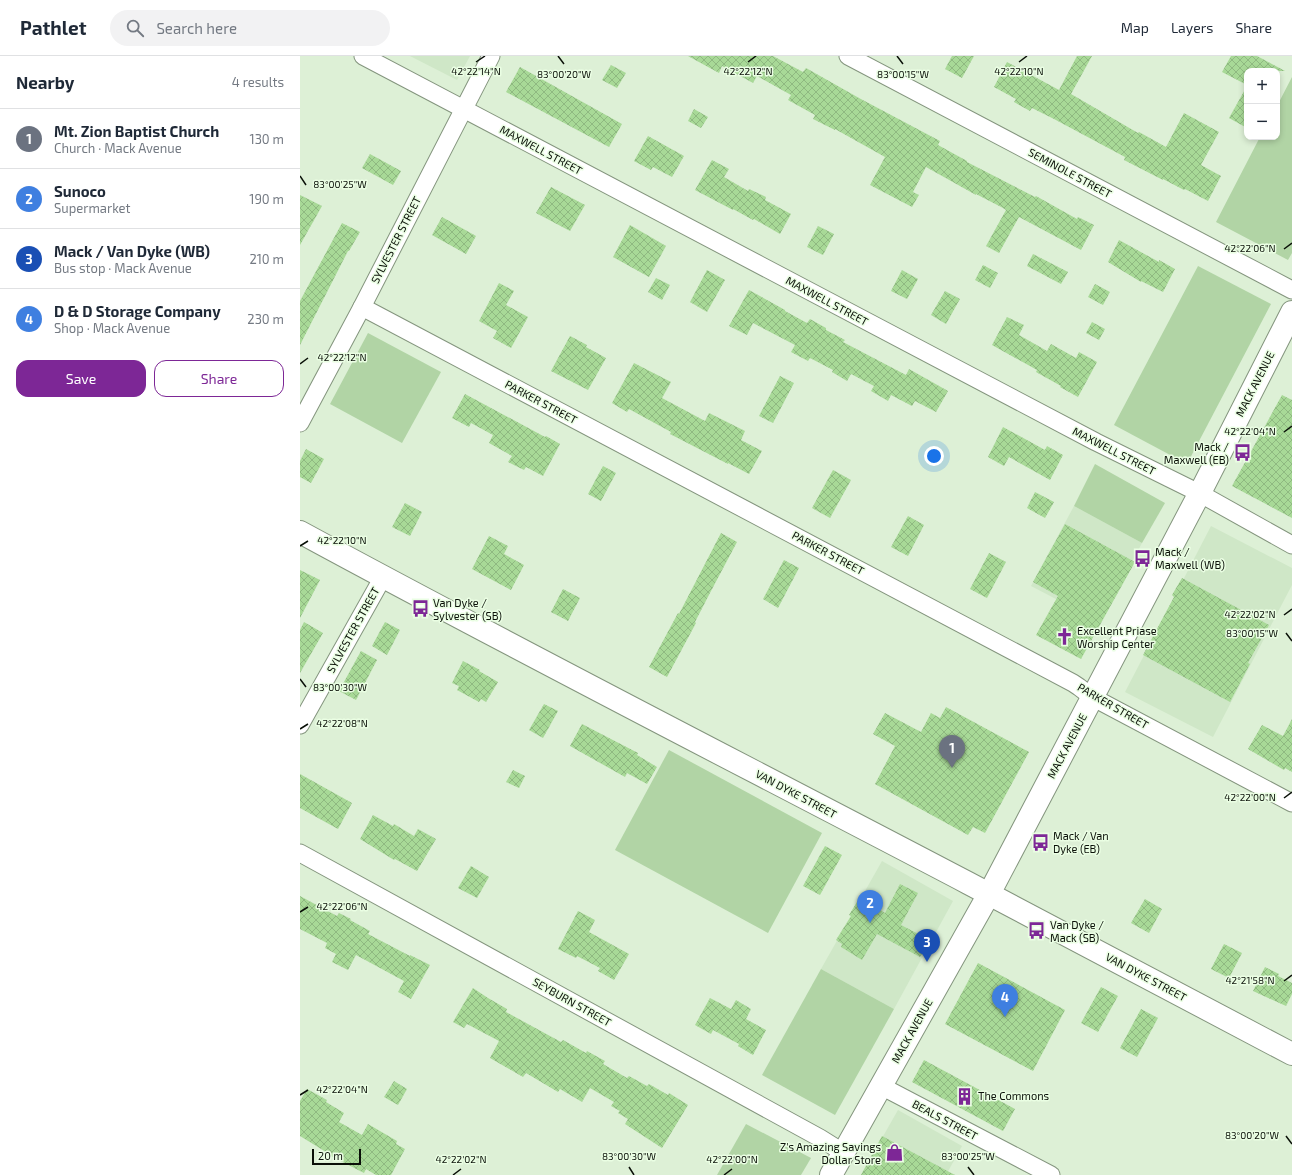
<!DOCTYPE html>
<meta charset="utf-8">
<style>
:root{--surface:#fff;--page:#f2f2f3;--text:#1f2937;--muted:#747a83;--line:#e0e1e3;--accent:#7d2796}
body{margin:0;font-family:"Exo 2",sans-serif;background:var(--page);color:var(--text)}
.controls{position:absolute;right:12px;top:12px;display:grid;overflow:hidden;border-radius:8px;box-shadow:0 2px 6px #0003}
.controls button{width:36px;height:36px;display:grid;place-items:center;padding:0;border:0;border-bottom:1px solid var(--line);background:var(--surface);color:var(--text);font:20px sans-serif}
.scale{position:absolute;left:12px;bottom:10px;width:49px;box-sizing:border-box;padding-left:4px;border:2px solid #0a1008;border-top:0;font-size:11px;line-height:14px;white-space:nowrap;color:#0a1008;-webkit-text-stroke:3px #eafee3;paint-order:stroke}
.you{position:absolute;left:634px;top:400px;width:14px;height:14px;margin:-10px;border:3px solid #fff;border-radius:50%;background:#1a73e8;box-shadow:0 0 0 6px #1a73e833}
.badge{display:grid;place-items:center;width:26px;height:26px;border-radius:50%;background:var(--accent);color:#fff;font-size:13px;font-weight:700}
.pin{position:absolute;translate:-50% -33px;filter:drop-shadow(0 1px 2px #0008)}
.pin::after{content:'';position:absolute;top:21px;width:14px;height:12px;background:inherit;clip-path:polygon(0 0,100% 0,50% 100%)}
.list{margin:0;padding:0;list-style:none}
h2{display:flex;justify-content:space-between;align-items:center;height:52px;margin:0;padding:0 16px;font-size:17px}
h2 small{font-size:13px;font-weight:400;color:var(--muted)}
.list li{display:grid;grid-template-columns:26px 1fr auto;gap:12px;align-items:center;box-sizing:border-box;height:60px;padding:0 16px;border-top:1px solid var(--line)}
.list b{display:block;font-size:15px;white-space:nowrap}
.list p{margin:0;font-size:13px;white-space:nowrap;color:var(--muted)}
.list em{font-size:13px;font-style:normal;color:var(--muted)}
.actions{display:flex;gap:8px;padding:12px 16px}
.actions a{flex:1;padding:9px 0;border:1px solid var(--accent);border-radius:12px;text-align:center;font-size:14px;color:var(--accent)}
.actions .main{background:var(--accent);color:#fff}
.icon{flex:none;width:22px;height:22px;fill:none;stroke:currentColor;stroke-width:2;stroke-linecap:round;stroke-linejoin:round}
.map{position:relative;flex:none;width:992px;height:1119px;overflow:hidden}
header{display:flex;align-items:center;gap:24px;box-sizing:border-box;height:56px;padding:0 20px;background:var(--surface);border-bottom:1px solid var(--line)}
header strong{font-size:19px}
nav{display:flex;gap:22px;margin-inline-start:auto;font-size:14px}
.search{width:280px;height:36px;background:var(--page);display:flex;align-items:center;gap:10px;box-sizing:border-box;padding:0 14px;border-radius:22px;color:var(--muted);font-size:15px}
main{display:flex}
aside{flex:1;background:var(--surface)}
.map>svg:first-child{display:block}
.built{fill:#cfe7c7}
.grass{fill:#b1d4a5}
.building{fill:url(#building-cross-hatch)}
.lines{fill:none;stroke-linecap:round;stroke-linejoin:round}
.minor-casing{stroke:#84957e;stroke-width:19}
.secondary-casing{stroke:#84957e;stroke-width:24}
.minor{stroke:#fff;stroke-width:17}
.secondary{stroke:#fff;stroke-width:22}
.ticks{fill:none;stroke:#0a1008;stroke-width:1.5}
.labels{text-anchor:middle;stroke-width:3;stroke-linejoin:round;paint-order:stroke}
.street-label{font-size:11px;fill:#0a1008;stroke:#eafee3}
.poi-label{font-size:11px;fill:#0a1008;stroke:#eafee3;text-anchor:start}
.ticks-label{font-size:10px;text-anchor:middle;fill:#0a1008;stroke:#eafee3;stroke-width:3;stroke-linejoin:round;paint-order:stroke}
</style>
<header>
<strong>Pathlet</strong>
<div class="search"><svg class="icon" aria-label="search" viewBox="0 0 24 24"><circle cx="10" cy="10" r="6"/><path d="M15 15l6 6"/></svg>Search here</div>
<nav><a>Map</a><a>Layers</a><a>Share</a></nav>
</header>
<main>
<aside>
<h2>Nearby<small>4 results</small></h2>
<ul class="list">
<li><span class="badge" style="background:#6b7280">1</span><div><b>Mt. Zion Baptist Church</b><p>Church · Mack Avenue</p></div><em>130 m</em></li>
<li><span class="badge" style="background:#3f7fe0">2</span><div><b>Sunoco</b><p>Supermarket</p></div><em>190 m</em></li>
<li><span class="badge" style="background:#1a4fb4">3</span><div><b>Mack / Van Dyke (WB)</b><p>Bus stop · Mack Avenue</p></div><em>210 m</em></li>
<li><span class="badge" style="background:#3f7fe0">4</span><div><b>D &amp; D Storage Company</b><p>Shop · Mack Avenue</p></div><em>230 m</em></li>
</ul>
<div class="actions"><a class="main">Save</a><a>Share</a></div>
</aside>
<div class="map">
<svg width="992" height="1119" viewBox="0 0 992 1119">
<defs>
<pattern id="building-cross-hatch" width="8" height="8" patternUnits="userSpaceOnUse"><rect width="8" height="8" fill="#a8d997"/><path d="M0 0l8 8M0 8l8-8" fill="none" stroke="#8fb981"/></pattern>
</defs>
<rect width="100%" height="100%" fill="#ddf0d6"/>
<!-- built -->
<g class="built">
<polygon points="110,0 170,0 157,24"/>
<polygon points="774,450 842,487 800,566 731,530"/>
<polygon points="911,470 992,512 992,529 913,681 825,636"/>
<polygon points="582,805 653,845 594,953 521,913"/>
<polygon points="598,1054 662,1090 646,1119 561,1119"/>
</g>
<!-- grass -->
<g class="grass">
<polygon points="992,21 992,197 988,204 916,166 960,81 977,81 977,50"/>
<polygon points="898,210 971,248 887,408 814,369"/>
<polygon points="68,277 141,316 102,387 30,348"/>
<polygon points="795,408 865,447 842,487 774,450"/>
<polygon points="369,694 522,777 468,877 315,794"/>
<polygon points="521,913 594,953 535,1059 462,1019"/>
<polygon points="446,1068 511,1102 501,1119 417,1119"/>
</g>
<!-- building -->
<g class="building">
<polygon points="388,0 473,0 503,16 506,12 559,42 640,85 638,89 667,105 667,106 735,141 736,140 777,163 778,161 794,169 781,194 719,161 699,197 686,190 706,154 703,152 676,138 676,139 626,111 613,136 619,139 612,151 570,129 585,101 535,73 535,74 513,63 515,59 488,44 491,39 457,20 453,27 422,10 419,17"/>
<polygon points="652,0 674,0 662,22 645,13"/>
<polygon points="777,0 792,0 771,38 838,77 839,76 866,91 884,57 919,76 901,109 921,120 908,145 885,133 884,134 863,123 863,124 824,104 825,101 754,63 732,52 730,55 714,46 716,43 694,31 707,6 759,34"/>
<polygon points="931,0 957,0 985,15 947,15 947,29 922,16"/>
<polygon points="311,9 326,17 317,32 302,24"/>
<polygon points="220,11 322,68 309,91 206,36"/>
<polygon points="947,30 947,72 929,62"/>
<polygon points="394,53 408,61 401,72 388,65"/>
<polygon points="348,80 384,100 372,121 353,111 351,114 334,105"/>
<polygon points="70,98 101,115 93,129 62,112"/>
<polygon points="412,104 429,113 424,121 448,135 449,133 466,141 465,144 491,158 480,178 454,163 453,164 433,153 433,154 395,134"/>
<polygon points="251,131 285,149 270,175 236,157"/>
<polygon points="0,139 22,150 0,189"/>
<polygon points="142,161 176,180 166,198 132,179"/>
<polygon points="42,167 60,176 49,195 48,195 0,289 0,245"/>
<polygon points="330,169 366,190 349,221 313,201"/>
<polygon points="518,170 534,178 523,199 507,191"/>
<polygon points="819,184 859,206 859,204 875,213 863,236 841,225 841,226 808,206"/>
<polygon points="733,198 768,216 761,228 727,210"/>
<polygon points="683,209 698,217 690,232 675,224"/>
<polygon points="407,214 425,224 407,256 390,246"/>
<polygon points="602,214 618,223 607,243 591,235"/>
<polygon points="356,222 370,229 362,244 348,236"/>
<polygon points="199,227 214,235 206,249 228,261 211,292 193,282 197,275 179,265"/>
<polygon points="795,228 810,236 803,249 788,241"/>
<polygon points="449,234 485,254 485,255 507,267 510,263 526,272 526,274 545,284 543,286 606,319 609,313 648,335 636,356 615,345 612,350 591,339 588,345 571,335 574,330 551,318 547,325 532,316 533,314 510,302 508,305 491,296 495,289 453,267 447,279 429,270"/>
<polygon points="645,235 660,243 646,268 631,259"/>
<polygon points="707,261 724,269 719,279 747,295 751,288 776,302 779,296 797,306 778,341 760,331 761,330 736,316 737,314 692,289"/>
<polygon points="792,266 805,273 799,284 786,277"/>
<polygon points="270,280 287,289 286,291 306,302 288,334 251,315"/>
<polygon points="334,307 371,326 362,342 405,365 409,357 445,375 441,384 462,395 449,418 428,407 428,408 370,378 371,376 329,353 327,356 312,347"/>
<polygon points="480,320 494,327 473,367 459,360"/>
<polygon points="165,338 245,381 246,380 260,388 243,420 226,411 224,414 208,406 212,400 189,387 193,379 171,367 169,371 152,362"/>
<polygon points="982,339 992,344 992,462 932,430"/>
<polygon points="703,371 745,394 747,390 763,399 750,424 709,401 704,410 688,401"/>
<polygon points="6,393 24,403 11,427 0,421 0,405"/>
<polygon points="303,410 316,417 301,445 288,438"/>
<polygon points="533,414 551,424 530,462 512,452"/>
<polygon points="735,436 754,446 745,462 727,452"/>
<polygon points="105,447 122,456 110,480 92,471"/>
<polygon points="608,460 624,469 608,500 591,491"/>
<polygon points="765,468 835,506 781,603 736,579 758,540 733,526"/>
<polygon points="421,477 437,486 411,535 395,566 396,567 367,621 349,611 378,557 379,558"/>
<polygon points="189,480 208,490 204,498 224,509 211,534 172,513"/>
<polygon points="689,497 706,506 687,542 670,533"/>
<polygon points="484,504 499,512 478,552 463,543"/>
<polygon points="0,514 20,524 0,562"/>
<polygon points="882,522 969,569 948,607 950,608 930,646 843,599 874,541 872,539"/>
<polygon points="263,533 280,542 268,565 251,556"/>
<polygon points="4,566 23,577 0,617 0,574"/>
<polygon points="85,566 100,574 87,599 72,590"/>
<polygon points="61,595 77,604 56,644 39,635"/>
<polygon points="163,605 180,614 179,615 198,626 186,646 181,643 179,646 157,634 159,630 152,627"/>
<polygon points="244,648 258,655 243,682 229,674"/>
<polygon points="646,651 729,696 685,777 673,771 668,779 575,728 595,690 573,678 585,657 621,676 631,657 640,662"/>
<polygon points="992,663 992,716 985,712 984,714 948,693 962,669 983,680"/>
<polygon points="282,668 338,697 337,699 357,711 347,728 327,717 325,721 270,690"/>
<polygon points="213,714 225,720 219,732 206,726"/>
<polygon points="0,718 52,747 38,773 0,752"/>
<polygon points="73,759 93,770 94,768 114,780 118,773 136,783 117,815 95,803 94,804 60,783"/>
<polygon points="525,790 542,799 520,839 503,830"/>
<polygon points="171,810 189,821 177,842 158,832"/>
<polygon points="600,828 618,837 601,869 630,884 620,901 577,878 562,904 541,891 542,888 536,884 551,860 549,859 560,841 585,857"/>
<polygon points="0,840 37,860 39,857 51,863 50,864 70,875 68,878 110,900 110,899 130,909 111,943 98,936 104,925 56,899 48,914 32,906 36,898 25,892 27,887 0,873"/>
<polygon points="845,843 862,853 849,877 831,867"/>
<polygon points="278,855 295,864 289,876 329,898 314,924 298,915 300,912 277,900 276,902 258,893"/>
<polygon points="924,888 942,897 929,922 911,913"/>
<polygon points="678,907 765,954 733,1015 645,968"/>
<polygon points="965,911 979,918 978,920 992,927 992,938 986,950 953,935"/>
<polygon points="801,931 818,940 798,976 781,967"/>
<polygon points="173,932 188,942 207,953 206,956 261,986 263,984 286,997 287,995 305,1005 303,1008 327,1022 329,1020 347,1030 349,1028 368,1039 369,1037 388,1049 362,1092 325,1068 328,1063 318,1057 320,1055 311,1050 314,1046 290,1032 282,1046 260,1033 258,1036 226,1017 223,1021 190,1002 199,985 167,968 164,972 153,966"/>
<polygon points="410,942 431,953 436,944 451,953 446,963 466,974 453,999 438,990 439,988 413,974 411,978 395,969"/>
<polygon points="841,953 858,962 837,1001 820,992"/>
<polygon points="624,1004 715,1053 703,1075 612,1026"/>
<polygon points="94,1025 107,1033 98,1049 84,1041"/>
<polygon points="7,1033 27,1044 26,1046 44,1057 39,1066 62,1079 68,1068 97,1085 96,1088 105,1093 91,1119 76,1119 66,1113 64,1117 25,1097 26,1096 0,1080 0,1045"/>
<polygon points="582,1080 655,1119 561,1119"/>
</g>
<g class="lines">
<defs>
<g id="minor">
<polyline points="63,0 796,386 899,437 992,489"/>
<polyline points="548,0 992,234"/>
<polyline points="62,251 773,627 779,631 792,641 992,747"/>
<polyline points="0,367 62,251 191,0"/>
<polyline points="0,669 83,521"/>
<polyline points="0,797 520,1082 544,1097"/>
<polyline points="581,1030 751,1119"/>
</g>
<g id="secondary">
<path d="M 0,476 C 221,596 445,710 668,827 C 776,884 884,941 992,998"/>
<polyline points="531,1119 689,838 905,427 992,256"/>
</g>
</defs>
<!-- minor casing -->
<use href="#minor" class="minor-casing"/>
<!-- secondary casing -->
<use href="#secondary" class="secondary-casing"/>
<!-- minor -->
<use href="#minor" class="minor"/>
<!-- secondary -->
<use href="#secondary" class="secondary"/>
</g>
<!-- ticks -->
<path class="ticks" d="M 258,0 L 264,8M 597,0 L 603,8M 176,6 L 185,0M 448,6 L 456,0M 719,6 L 727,0M 0,120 L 6,129M 984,193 L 992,187M 0,308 L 8,302M 984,376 L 992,370M 0,490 L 8,485M 984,559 L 992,553M 986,577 L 992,585M 0,623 L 6,631M 0,673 L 8,668M 984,742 L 992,736M 0,856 L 8,851M 984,925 L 992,919M 0,1039 L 8,1034M 986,1080 L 992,1088M 329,1111 L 334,1119M 668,1111 L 674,1119M 153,1119 L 161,1113M 424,1119 L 432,1113"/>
<!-- icons -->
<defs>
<symbol id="bus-bare" viewBox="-9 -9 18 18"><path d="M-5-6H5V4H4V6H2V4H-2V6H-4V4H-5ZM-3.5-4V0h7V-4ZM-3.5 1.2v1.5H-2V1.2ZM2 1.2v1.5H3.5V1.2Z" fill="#7d2796" stroke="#eafee3" stroke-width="2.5" paint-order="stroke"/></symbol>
<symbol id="church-bare" viewBox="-9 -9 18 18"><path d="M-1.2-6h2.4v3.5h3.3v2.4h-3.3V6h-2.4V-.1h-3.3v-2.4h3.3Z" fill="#7d2796" stroke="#eafee3" stroke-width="2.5" paint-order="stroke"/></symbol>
<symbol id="building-bare" viewBox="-9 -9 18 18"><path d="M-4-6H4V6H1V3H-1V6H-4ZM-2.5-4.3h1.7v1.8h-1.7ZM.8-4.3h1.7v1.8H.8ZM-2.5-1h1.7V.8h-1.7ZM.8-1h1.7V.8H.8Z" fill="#7d2796" stroke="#eafee3" stroke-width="2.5" paint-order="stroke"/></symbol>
<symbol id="shop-bare" viewBox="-9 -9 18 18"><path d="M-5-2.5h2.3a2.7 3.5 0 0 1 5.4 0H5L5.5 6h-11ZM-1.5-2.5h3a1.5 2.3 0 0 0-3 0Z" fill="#7d2796" stroke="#eafee3" stroke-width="2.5" paint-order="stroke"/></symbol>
</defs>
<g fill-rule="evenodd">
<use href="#bus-bare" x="930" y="384" width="25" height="25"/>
<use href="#bus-bare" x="830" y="490" width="25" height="25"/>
<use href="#bus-bare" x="108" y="540" width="25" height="25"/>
<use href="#church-bare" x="752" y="568" width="25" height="25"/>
<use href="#bus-bare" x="728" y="774" width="25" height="25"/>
<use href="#bus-bare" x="724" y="862" width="25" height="25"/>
<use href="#building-bare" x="652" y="1028" width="25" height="25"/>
<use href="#shop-bare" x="582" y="1084" width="25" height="25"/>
</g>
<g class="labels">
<!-- street labels -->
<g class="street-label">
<text transform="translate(241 94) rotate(28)" y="4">MAXWELL STREET</text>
<text transform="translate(770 117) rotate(28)" y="4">SEMINOLE STREET</text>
<text transform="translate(96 184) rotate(-63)" y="4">SYLVESTER STREET</text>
<text transform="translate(527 245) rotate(28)" y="4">MAXWELL STREET</text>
<text transform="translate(955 328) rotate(-63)" y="4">MACK AVENUE</text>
<text transform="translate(241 346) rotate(28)" y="4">PARKER STREET</text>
<text transform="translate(814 395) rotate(27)" y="4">MAXWELL STREET</text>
<text transform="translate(528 497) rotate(28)" y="4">PARKER STREET</text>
<text transform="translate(53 574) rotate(-61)" y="4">SYLVESTER STREET</text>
<text transform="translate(813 650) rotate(30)" y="4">PARKER STREET</text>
<text transform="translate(767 690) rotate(-62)" y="4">MACK AVENUE</text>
<text transform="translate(496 738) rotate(28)" y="4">VAN DYKE STREET</text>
<text transform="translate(846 921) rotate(28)" y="4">VAN DYKE STREET</text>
<text transform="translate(272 946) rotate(29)" y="4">SEYBURN STREET</text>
<text transform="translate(612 975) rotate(-61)" y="4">MACK AVENUE</text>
<text transform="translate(645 1064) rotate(28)" y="4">BEALS STREET</text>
</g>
<!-- poi labels -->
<g class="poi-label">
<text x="929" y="395" text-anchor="end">Mack /<tspan x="929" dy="13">Maxwell (EB)</tspan></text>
<text x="855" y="500">Mack /<tspan x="855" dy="13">Maxwell (WB)</tspan></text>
<text x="133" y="551">Van Dyke /<tspan x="133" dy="13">Sylvester (SB)</tspan></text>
<text x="777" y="579">Excellent Priase<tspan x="777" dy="13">Worship Center</tspan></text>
<text x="753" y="784">Mack / Van<tspan x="753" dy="13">Dyke (EB)</tspan></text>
<text x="750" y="873">Van Dyke /<tspan x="750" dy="13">Mack (SB)</tspan></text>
<text x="678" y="1044">The Commons</text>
<text x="581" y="1095" text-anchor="end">Z's Amazing Savings<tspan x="581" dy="13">Dollar Store</tspan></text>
</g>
</g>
<g class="ticks-label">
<text x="176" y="19">42°22'14"N</text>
<text x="448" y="19">42°22'12"N</text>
<text x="719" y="19">42°22'10"N</text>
<text x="264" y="22">83°00'20"W</text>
<text x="603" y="22">83°00'15"W</text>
<text x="40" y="132">83°00'25"W</text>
<text x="950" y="196">42°22'06"N</text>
<text x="42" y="305">42°22'12"N</text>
<text x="950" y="379">42°22'04"N</text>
<text x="42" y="488">42°22'10"N</text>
<text x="950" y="562">42°22'02"N</text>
<text x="952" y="581">83°00'15"W</text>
<text x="40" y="635">83°00'30"W</text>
<text x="42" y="671">42°22'08"N</text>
<text x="950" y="745">42°22'00"N</text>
<text x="42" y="854">42°22'06"N</text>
<text x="950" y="928">42°21'58"N</text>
<text x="42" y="1037">42°22'04"N</text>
<text x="952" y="1083">83°00'20"W</text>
<text x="329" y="1104">83°00'30"W</text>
<text x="668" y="1104">83°00'25"W</text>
<text x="161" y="1107">42°22'02"N</text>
<text x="432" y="1107">42°22'00"N</text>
</g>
</svg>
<div class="controls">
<button>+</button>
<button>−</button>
</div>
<div class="scale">20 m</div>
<div class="you"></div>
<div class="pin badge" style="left:652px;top:712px;background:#6b7280">1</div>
<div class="pin badge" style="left:570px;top:867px;background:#3f7fe0">2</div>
<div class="pin badge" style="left:627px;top:906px;background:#1a4fb4">3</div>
<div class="pin badge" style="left:705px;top:961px;background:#3f7fe0">4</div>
</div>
</main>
